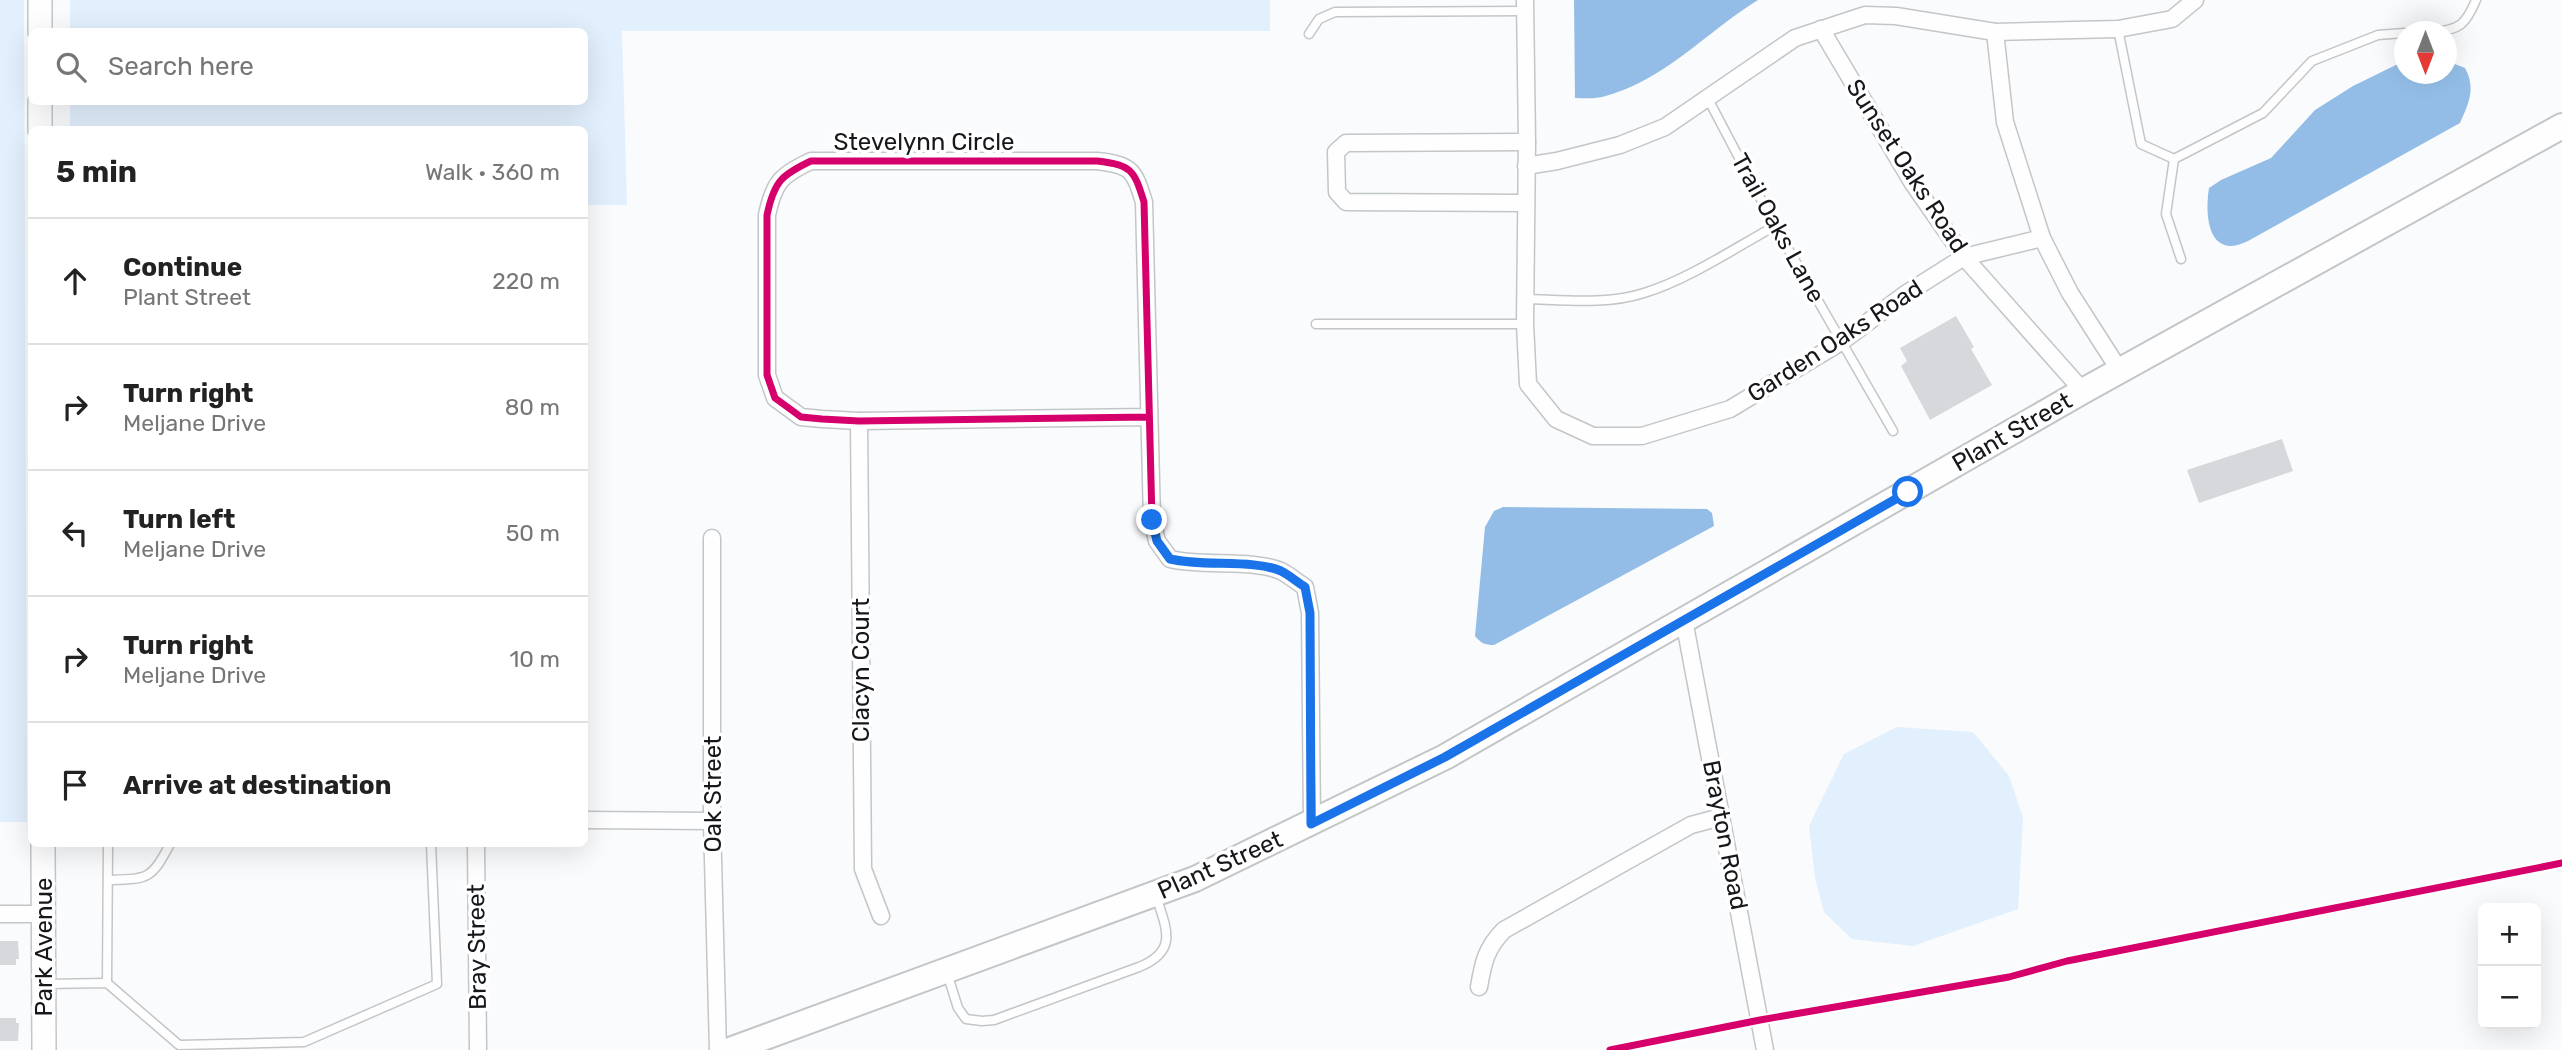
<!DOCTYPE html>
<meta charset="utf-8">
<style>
:root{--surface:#fff;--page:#f2f2f2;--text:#222;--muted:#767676;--line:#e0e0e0}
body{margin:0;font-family:Rubik,sans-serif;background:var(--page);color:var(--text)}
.controls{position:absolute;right:21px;bottom:21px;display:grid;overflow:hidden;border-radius:10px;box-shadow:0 7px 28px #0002}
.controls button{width:63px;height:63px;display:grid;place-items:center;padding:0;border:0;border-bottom:2px solid var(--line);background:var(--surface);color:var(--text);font:35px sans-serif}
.compass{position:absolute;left:2394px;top:21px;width:63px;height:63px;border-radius:50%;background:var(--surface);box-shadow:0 7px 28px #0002;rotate:180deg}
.stop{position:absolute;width:21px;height:21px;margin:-16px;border:5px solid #1a73e8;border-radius:50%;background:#fff}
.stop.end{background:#1a73e8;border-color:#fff;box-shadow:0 2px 7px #0008}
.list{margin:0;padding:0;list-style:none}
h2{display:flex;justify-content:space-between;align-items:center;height:91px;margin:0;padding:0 28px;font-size:30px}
h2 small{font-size:23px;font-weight:400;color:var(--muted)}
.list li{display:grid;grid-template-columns:46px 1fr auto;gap:21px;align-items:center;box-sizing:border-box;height:126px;padding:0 28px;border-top:2px solid var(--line)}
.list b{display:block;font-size:26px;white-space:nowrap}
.list p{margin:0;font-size:23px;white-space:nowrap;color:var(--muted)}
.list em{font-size:23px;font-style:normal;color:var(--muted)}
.icon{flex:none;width:38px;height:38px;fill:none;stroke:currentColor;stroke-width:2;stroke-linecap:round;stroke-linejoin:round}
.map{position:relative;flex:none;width:2562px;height:1050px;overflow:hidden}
.search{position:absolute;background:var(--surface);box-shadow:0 7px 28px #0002;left:28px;top:28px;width:560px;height:77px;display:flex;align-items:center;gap:18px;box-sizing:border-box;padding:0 24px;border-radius:10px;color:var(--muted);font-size:26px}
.panel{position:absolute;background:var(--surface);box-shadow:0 7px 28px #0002;left:28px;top:126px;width:560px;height:721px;border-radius:10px}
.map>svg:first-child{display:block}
.green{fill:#e2effc}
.water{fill:#93bde6}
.building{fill:#d6d8db}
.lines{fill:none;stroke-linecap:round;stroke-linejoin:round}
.lane-casing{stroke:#c3c6c8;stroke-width:11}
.street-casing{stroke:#c3c6c8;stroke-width:19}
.secondary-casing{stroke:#c3c6c8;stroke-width:26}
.primary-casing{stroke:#c3c6c8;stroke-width:28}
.lane{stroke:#fefeff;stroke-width:8}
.street{stroke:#fefeff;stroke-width:16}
.secondary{stroke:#fefeff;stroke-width:23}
.primary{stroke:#fefeff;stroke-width:24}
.cycleway-casing{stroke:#fff;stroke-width:11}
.cycleway{stroke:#d6006c;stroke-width:7}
.route{stroke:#1a73e8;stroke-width:9}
.labels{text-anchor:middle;stroke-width:7;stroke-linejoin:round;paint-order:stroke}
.street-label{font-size:24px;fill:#15171a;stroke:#fff}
</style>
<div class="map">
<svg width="2562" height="1050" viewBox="0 0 2562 1050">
<rect width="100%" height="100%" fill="#f9fbfd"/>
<!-- green -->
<g class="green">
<polygon points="0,0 24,0 27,822 0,822"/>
<polygon points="70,0 1270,0 1270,31 622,31 627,205 585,205 584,130 70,129 70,102 584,102 584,32 70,31"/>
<polygon points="1897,727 1973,732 2009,776 2023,818 2018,909 1913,946 1852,939 1824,912 1815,878 1809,826 1844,754"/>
</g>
<!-- water -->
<g class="water">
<path d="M 1574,0 L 1758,0 C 1706,32 1663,82 1602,97 C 1593,99 1583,98 1575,98 Z"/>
<path d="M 2404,61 L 2404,74 L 2446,74 L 2447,61 L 2465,68 C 2476,88 2469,103 2460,123 L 2248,241 C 2243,243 2237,246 2231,246 C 2205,246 2206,206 2209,188 L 2221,180 L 2271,158 L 2315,110 L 2353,86 Z"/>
<path d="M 1503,507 L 1707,509 L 1712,513 L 1714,526 L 1494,645 C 1484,645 1481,643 1475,636 L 1485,527 L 1494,511 Z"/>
</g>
<!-- building -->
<g class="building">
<polygon points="1956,316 1974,347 1971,349 1992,385 1930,420 1901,366 1907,361 1900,348"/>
<polygon points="2282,439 2293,471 2199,503 2187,470"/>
<polygon points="0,941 18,941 19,959 16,959 16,965 0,965"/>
<polygon points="0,1018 16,1018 16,1023 19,1023 18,1041 0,1041"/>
</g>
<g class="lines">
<defs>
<g id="lane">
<polyline points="2118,29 2141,144 2174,159 2263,113 2312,61 2378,35 2404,33"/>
<path d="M 2433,32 C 2460,30 2466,24 2476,0"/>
<polyline points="1309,34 1319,19 1335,12 1525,11"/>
<polyline points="1707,97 1775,226 1893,431"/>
<polyline points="2174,159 2166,214 2181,259"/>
<path d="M 1525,299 C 1564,300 1607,305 1644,293 C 1687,280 1735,248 1775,226"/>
<polyline points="1316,324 1525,324"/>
<path d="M 108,880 C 148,879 151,880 170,844"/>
<path d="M 947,973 L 958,1008 L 966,1019 L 982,1021 L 994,1020 L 1139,967 C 1178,951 1167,930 1156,896"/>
<polyline points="107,983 108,844"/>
<polyline points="46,984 107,983 179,1045 304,1042 437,984 431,844"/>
</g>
<g id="street">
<polyline points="1525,0 1527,142 1525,324 1528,384 1556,419 1593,436 1642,436 1730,409 1841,342 1907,293 1964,257 2042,238"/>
<polyline points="1821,29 1912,182 1964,257 2083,391"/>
<polyline points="1995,32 2005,122 2042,238 2070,293 2120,371"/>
<polyline points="1526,166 1557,161 1620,145 1665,127 1795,38 1865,15 1896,16 1995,32 2118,29 2172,19 2195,0"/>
<polyline points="1526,203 1346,202 1337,192 1336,152 1346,143 1527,142"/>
<path d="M 1149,417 L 859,421 L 822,419 L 801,417 L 775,398 L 767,375 L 767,215 C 774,182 781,175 811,161 L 1097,161 C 1132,165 1134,170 1144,202 L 1152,520 L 1157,541 L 1170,559 C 1204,567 1253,559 1281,571 C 1289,575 1297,582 1305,587 L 1310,613 L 1312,824"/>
<polyline points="859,421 863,869 881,916"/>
<polyline points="712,538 712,821 718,1050"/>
<polyline points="1684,620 1765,1050"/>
<polyline points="584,820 712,821"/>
<polyline points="476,844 478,1050"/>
<polyline points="0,914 44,914"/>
<path d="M 1479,987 C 1483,963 1486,948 1504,930 L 1691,825 L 1721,817"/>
</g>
<g id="secondary">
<polyline points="40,0 40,32"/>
<polyline points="40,102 40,130"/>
<polyline points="43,844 44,1050"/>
</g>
<polyline id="primary" points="730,1050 1195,879 1445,757 2083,391 2562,126"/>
</defs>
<!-- lane casing -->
<use href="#lane" class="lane-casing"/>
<!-- street casing -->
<use href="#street" class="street-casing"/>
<!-- secondary casing -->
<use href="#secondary" class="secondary-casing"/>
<!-- primary casing -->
<use href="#primary" class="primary-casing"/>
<!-- lane -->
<use href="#lane" class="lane"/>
<!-- street -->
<use href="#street" class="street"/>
<!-- secondary -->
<use href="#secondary" class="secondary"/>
<!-- primary -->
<use href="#primary" class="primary"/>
<defs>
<g id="cycleway">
<path d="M 1149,417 L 859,421 L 822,419 L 801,417 L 775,398 L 767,375 L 767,215 C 774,182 781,175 811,161 L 1097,161 C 1132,165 1134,170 1144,202 L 1152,520 L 1157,541 L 1170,559 C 1204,567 1253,559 1281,571 C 1289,575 1297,582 1305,587 L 1310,613 L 1312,824"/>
<polyline points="1610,1050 1760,1020 2009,977 2067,961 2562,863"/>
</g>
</defs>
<!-- cycleway casing -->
<use href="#cycleway" class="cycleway-casing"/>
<!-- cycleway -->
<use href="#cycleway" class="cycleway"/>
</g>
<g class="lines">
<!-- route -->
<path class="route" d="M 1152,520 L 1157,541 L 1170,559 C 1204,567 1253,559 1281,571 C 1289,575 1297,582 1305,587 L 1310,613 L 1311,824 L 1445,757 L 1908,492"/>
</g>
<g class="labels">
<!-- street labels -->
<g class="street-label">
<text x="924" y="150">Stevelynn Circle</text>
<text transform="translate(1907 166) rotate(57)" y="8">Sunset Oaks Road</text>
<text transform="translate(1778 228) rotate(61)" y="8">Trail Oaks Lane</text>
<text transform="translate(1835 341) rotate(-33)" y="8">Garden Oaks Road</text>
<text transform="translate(2012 432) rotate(-30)" y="8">Plant Street</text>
<text transform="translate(861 670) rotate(-90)" y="8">Clacyn Court</text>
<text transform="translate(713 794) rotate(-90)" y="8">Oak Street</text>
<text transform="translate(1725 835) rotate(79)" y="8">Brayton Road</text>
<text transform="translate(1220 865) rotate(-24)" y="8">Plant Street</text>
<text transform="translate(44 947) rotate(-90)" y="8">Park Avenue</text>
<text transform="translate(477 947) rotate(-91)" y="8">Bray Street</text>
</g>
</g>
</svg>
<div class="controls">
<button>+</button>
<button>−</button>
</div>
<svg class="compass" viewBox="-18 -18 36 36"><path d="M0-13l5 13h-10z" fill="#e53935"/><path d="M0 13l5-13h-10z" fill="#767676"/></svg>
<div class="stop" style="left:1908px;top:492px"></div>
<div class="stop end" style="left:1152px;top:520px"></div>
<div class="search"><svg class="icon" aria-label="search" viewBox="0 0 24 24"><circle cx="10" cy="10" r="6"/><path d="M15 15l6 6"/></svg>Search here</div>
<section class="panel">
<h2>5 min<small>Walk · 360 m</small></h2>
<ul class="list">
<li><svg class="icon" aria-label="ahead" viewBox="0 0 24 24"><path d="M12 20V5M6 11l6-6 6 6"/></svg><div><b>Continue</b><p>Plant Street</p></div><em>220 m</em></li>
<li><svg class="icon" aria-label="right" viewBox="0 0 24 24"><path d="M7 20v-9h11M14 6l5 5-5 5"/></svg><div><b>Turn right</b><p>Meljane Drive</p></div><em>80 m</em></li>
<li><svg class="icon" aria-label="left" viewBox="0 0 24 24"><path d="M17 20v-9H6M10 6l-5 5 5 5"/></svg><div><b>Turn left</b><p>Meljane Drive</p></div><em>50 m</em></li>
<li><svg class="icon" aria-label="right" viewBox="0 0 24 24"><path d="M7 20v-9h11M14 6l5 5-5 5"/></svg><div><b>Turn right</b><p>Meljane Drive</p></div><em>10 m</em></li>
<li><svg class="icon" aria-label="arrive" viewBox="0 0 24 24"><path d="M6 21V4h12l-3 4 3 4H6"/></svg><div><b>Arrive at destination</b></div></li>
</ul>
</section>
</div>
